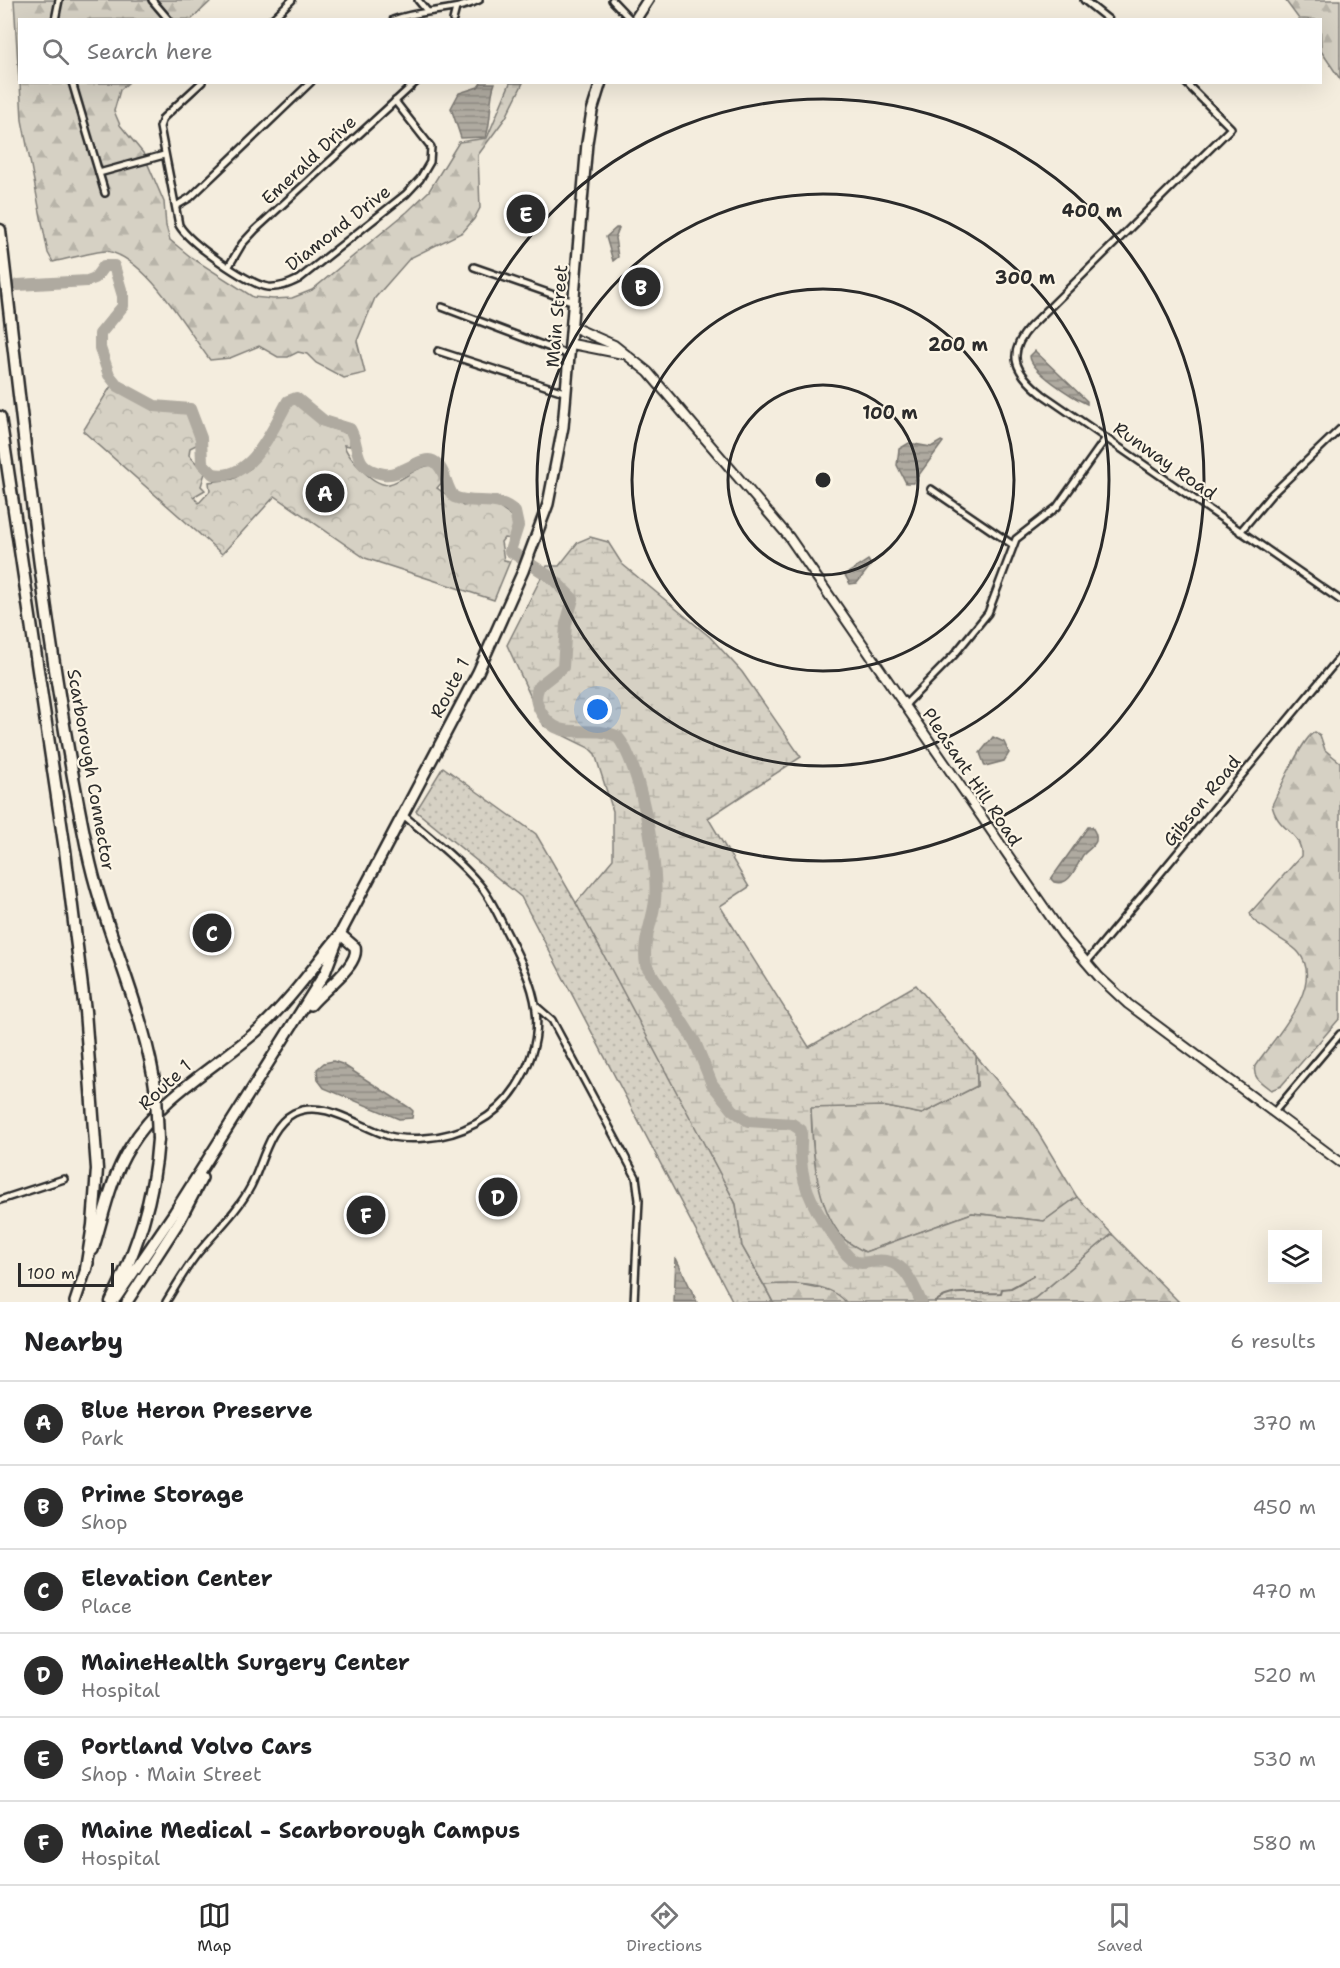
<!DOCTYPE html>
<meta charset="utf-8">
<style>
:root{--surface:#fff;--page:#f6f6f6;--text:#202124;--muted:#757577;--line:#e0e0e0;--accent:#2b2b2b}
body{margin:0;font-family:"Shantell Sans",sans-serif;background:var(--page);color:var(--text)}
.controls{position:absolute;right:18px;bottom:18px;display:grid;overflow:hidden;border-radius:0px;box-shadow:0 6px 24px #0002}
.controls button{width:54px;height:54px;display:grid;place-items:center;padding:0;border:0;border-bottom:2px solid var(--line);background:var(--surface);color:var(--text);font:30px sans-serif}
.scale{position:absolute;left:18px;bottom:15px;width:96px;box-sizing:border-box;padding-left:6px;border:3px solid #2b2b2b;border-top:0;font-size:16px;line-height:21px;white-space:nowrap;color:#2b2b2b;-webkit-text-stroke:4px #fcf5e5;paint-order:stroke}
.you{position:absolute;left:598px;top:710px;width:21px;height:21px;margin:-15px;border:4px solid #fff;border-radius:50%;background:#1a73e8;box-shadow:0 0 0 9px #1a73e833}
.badge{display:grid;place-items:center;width:39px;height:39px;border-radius:50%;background:var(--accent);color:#fff;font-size:20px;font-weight:700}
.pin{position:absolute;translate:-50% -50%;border:3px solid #fff;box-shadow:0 2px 6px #0006}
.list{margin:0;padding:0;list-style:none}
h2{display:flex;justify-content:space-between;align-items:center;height:78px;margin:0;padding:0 24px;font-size:26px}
h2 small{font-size:20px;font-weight:400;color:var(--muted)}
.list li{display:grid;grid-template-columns:39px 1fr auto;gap:18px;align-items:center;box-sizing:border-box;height:84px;padding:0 24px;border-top:2px solid var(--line)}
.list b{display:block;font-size:22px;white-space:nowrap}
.list p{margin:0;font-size:20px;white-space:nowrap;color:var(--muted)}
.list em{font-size:20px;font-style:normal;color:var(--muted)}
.icon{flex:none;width:33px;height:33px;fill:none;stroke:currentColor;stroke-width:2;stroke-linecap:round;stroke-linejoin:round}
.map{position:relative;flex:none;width:1340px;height:1302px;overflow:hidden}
.search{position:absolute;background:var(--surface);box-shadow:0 6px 24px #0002;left:18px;right:18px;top:18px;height:66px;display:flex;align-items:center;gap:15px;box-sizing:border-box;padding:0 21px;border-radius:0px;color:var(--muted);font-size:22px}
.sheet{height:582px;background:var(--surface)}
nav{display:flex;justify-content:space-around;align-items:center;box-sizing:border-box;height:84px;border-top:2px solid var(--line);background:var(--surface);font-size:16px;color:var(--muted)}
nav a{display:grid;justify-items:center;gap:3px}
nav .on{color:var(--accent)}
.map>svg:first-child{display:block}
.grass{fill:url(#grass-dots);stroke:#807e78;stroke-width:1.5}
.forest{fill:url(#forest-firs);stroke:#807e78;stroke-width:1.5}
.wetland{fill:url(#wetland-marsh);stroke:#807e78;stroke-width:1.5}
.park{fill:url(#park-crowns);stroke:#807e78;stroke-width:1.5}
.water{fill:url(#water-rules);stroke:#7a7771;stroke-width:1.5}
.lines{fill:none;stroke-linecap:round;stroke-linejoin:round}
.stream{stroke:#7a7771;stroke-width:2}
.river{stroke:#afaaa0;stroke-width:12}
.street-casing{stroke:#2b2b2b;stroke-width:10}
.secondary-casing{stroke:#2b2b2b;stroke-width:12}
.primary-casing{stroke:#2b2b2b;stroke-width:14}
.highway-casing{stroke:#2b2b2b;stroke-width:15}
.street{stroke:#fcf5e5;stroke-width:5}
.secondary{stroke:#fcf5e5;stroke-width:8}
.primary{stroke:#fcf5e5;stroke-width:9}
.highway{stroke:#fcf5e5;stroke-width:10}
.highway-bridge-casing{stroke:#2b2b2b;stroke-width:15;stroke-linecap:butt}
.highway-bridge{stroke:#fcf5e5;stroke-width:10}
.ring{fill:none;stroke:#2b2b2b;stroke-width:3}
.labels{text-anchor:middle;stroke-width:4.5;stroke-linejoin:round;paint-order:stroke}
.street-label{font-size:18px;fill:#2b2b2b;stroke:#fcf5e5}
.centre{fill:#2b2b2b;stroke:#fcf5e5;stroke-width:3}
.ring-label{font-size:18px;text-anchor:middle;font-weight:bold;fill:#2b2b2b;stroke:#fcf5e5;stroke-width:4.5;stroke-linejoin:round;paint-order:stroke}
</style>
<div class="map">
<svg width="1340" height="1302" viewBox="0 0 1340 1302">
<defs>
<pattern id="grass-dots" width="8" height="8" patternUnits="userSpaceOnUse" patternTransform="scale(1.5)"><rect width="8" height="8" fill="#d6d1c4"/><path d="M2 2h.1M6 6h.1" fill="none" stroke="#b8b4a9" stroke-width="1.8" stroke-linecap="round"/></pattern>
<pattern id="forest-firs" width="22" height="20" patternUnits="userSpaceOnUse" patternTransform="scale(1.5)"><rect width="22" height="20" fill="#d6d1c4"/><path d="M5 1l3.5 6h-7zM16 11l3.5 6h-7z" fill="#b8b4a9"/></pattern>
<pattern id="wetland-marsh" width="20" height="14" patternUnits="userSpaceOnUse" patternTransform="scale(1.5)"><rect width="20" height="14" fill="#d6d1c4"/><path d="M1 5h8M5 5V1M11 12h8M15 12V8" fill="none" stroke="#b8b4a9"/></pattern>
<pattern id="park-crowns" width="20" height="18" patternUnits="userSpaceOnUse" patternTransform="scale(1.5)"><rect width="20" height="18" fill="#d6d1c4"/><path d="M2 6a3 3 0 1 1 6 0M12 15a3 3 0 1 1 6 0" fill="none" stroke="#b8b4a9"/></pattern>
<pattern id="water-rules" width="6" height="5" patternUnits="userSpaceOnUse" patternTransform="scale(1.5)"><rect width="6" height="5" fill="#afaaa0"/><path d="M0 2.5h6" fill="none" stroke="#8f8b83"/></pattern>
</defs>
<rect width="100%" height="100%" fill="#f4edde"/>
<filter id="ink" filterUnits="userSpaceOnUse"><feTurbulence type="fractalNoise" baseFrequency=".0167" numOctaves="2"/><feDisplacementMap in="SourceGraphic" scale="12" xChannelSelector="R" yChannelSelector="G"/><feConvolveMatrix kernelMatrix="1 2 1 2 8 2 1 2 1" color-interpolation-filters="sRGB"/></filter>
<g filter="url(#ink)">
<!-- grass -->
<polygon class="grass" points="443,767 536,834 603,949 736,1204 742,1246 773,1302 733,1302 521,897 416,811"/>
<!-- forest -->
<g class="forest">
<polygon points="14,0 212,0 192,19 20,20 19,82"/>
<polygon points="1285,0 1340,0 1340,79 1321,51 1320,20 1299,19"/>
<path d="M 20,83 L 128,83 L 120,90 L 114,111 L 120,125 L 143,153 L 164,202 L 166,226 L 170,240 L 192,258 L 253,297 L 273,299 L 292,298 L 312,290 L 407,212 L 429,191 L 459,142 L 487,138 L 510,83 L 523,83 L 506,117 L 478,155 L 480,208 L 474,219 L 463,232 L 410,258 L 375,298 L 357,341 L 365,373 L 344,378 L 316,363 L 307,354 L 298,352 L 288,357 L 278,357 L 259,346 L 230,358 L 210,360 C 186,329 148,259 107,251 C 100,250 63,260 53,262 L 48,253 L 22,120 Z"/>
<path d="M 1315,732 L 1320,735 L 1325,750 L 1340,762 L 1340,1018 L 1281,1086 L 1271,1090 C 1262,1083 1252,1078 1255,1066 C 1273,1039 1326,986 1299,953 C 1292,944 1278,939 1269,931 C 1262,925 1252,923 1250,913 L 1301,856 C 1303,832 1277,831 1272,805 C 1279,791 1303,736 1315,732 Z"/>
<path d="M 976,1056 L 1031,1121 L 1077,1197 L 1044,1221 L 972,1213 L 865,1252 C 858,1248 847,1243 842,1237 C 813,1203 813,1149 811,1107 L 882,1106 L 922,1114 L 977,1086 Z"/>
<polygon points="1112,1234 1179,1302 1027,1302 1035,1298"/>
<polygon points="790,1282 838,1292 846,1302 773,1302 764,1285"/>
</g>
<!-- wetland -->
<path class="wetland" d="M 590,537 L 608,542 L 622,564 L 710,637 L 742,672 L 801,757 L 708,818 L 749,887 L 720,906 L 809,1047 L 916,985 L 976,1056 L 977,1086 L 922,1114 L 882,1106 L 811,1108 C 812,1147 815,1205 842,1237 C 847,1243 858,1248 865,1252 L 972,1213 L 1044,1221 L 1077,1197 L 1112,1234 L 1035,1298 L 1027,1302 L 846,1302 C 828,1281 789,1283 764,1285 L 742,1246 L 736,1204 L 576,903 L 613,859 L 613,811 L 595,754 L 589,748 L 544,726 L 507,645 L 547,566 L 559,566 L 578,542 Z"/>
<!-- park -->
<path class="park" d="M 111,386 L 160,411 L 185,410 L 200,443 L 190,448 L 189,455 L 205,473 L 201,486 L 205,490 L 193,497 L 199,503 L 210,491 L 209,482 L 233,479 L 251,468 L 282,421 L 286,408 L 292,403 C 306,404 311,419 323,425 C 331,430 341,429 350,436 L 350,446 L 344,445 C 347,457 375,488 389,484 C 405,480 415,466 433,465 L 443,481 L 437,488 L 463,506 L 482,503 L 494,504 L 515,519 L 512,539 L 504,538 L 501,542 L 504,560 L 510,561 L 494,600 L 365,558 L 275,496 L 222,554 L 83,431 Z"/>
<!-- water -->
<g class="water">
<path d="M 481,83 L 495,83 C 488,100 493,116 486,137 L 461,138 L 451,108 L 459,93 L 478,87 Z"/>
<polygon points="616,228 619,228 615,238 618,257 613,261 606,237"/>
<path d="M 1035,351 L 1087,401 L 1087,404 C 1074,398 1030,371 1030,356 Z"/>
<polygon points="941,441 943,442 913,483 906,483 897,465 899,449 909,443 931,447"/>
<polygon points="868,560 871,565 857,583 850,584 845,575"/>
<polygon points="993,737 1004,742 1009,753 1004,761 985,766 980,753"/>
<path d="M 1088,827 L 1092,827 C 1095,832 1097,835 1096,841 C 1094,847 1087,850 1083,855 C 1076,866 1070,887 1054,882 L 1051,879 Z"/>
<polygon points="333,1061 342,1064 410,1108 413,1111 412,1118 399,1119 324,1088 318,1080 317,1069 324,1063"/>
<polygon points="676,1258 697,1302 674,1302"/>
</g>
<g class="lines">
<!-- stream -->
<path class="stream" d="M 935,1302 C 954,1287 979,1295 1001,1293 L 1002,1289 L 1011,1288 L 1033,1276"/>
<!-- river -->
<path class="river" d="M 18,285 L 87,281 L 95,278 L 104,266 L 114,266 L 123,296 L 123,306 L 100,334 L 100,348 L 109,375 L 118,386 L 155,406 L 190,409 L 201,438 L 202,463 L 213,474 C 252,482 273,428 288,401 L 296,398 L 324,421 L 350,429 C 361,447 351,469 384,474 C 401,477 422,455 433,461 C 446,468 445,487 454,497 C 475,506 498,494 515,512 L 518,526 L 510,551 L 552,578 L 573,599 L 566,624 L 563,667 L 539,686 C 535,696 535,702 541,712 C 559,744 587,723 617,736 C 640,763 659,866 655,901 C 652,924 642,942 646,965 L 695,1042 L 712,1084 L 733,1110 L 748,1121 L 792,1124 L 801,1130 C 802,1139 800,1148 801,1158 C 802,1190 819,1217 837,1241 C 842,1248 847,1258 856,1262 C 862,1265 868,1262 874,1261 C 902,1257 912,1280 921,1302"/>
<defs>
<g id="street">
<polyline points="152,0 169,20"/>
<polyline points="418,0 427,11"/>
<polyline points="612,0 631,20"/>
<polyline points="1084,0 1109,20"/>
<polyline points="55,20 59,0"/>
<polyline points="271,20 292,0"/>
<path d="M 393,20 C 421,9 452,13 479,0"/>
<polyline points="453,20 456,8"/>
<polyline points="72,82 105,193"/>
<path d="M 202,82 L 163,118 L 160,127 L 179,225 C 189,243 248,284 268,287 C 280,288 289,284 299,279 L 406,194 L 420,179 L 430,162 L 431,147 L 395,101"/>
<path d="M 1185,82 L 1231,128 L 1031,326 C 1005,354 1015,372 1042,394 L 1340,600"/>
<polyline points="99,173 164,155"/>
<polyline points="176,206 191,197 311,82"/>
<polyline points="229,266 242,244 255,230 416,82"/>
<polyline points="474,267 574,302"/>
<polyline points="442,307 569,355"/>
<polyline points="438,351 567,393"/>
<polyline points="931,489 1013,545"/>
<polyline points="1240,532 1271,495 1340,429"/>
<polyline points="905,705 954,655 988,613 1016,539 1057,507 1106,438"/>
<polyline points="1086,963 1340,657"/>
<polyline points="537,1007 552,1020 636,1177 639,1200 634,1302"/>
<polyline points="1274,1112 1340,1034"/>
<polyline points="0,1200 64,1179"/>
<path d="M 166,1302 C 176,1286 186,1268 198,1253 C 216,1231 238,1211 251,1186 C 263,1162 269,1126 294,1113 C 323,1098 361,1128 389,1136 C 400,1139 412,1139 425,1138 C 460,1136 496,1118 516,1087 C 553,1029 535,987 506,931 C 498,915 491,898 479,884 C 457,858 428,836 402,814"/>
</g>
<g id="secondary">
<polyline points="573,327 614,345 648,372 789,537 1063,935 1099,977 1128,1004 1340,1162"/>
<polyline points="572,344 623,354"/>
</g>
<g id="primary">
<polyline points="635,20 648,0"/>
<path d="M 311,1005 C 323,990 360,965 355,947 L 340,934"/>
<path d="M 93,1250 C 104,1215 110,1179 130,1147 C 163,1094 211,1071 257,1031 C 288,1003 311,970 337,938"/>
<polyline points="116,1298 174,1213 325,973 340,934 478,672 523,571 548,504 563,427 587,143 592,111 601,82"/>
<polyline points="75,1302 88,1263"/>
<polyline points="127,1302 180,1220 202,1178"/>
</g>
<g id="highway">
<path d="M 0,230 C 24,437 45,645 87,849 C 104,932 145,1009 156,1093"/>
<polyline points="0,417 65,850 85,1011 97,1169 93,1225 86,1269"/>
<path d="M 111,1302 C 137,1249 154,1199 158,1139"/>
</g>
</defs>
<!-- street casing -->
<use href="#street" class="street-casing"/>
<!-- secondary casing -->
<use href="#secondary" class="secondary-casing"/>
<!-- primary casing -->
<use href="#primary" class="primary-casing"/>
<!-- highway casing -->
<use href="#highway" class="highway-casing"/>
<!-- street -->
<use href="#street" class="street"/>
<!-- secondary -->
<use href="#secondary" class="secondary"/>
<!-- primary -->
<use href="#primary" class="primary"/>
<!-- highway -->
<use href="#highway" class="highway"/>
<defs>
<polyline id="highway-bridge" points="156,1093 158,1139"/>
</defs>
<!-- highway-bridge casing -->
<use href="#highway-bridge" class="highway-bridge-casing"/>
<!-- highway-bridge -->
<use href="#highway-bridge" class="highway-bridge"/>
</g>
</g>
<!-- distance rings -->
<g class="ring">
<circle cx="823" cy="480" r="95"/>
<circle cx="823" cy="480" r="191"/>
<circle cx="823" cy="480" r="286"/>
<circle cx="823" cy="480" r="381"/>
</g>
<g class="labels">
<!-- street labels -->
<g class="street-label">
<text transform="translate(309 160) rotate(-43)" y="6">Emerald Drive</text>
<text transform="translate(338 228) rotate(-38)" y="6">Diamond Drive</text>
<text transform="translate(557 316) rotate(-85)" y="6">Main Street</text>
<text transform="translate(1165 461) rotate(35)" y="6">Runway Road</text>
<text transform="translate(450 688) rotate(-63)" y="6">Route 1</text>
<text transform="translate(91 770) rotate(80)" y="6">Scarborough Connector</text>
<text transform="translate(972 777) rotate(56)" y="6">Pleasant Hill Road</text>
<text transform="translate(1202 801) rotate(-51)" y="6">Gibson Road</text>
<text transform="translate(165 1085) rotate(-43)" y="6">Route 1</text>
</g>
</g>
<circle cx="823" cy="480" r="9" class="centre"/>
<g class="ring-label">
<text x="1092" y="217">400 m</text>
<text x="1025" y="284">300 m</text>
<text x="958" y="351">200 m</text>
<text x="890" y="419">100 m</text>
</g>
</svg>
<div class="controls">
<button><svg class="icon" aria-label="layers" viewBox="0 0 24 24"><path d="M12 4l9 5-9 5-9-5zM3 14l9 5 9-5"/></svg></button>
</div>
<div class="scale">100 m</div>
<div class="you"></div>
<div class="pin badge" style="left:325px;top:493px">A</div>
<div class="pin badge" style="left:641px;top:287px">B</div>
<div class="pin badge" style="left:212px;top:933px">C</div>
<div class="pin badge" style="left:498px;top:1197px">D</div>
<div class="pin badge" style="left:526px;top:214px">E</div>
<div class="pin badge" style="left:366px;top:1215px">F</div>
<div class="search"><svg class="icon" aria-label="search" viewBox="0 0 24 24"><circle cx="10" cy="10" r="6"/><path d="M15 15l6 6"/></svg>Search here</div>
</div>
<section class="sheet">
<h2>Nearby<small>6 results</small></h2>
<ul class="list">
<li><span class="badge">A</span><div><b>Blue Heron Preserve</b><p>Park</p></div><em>370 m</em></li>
<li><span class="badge">B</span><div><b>Prime Storage</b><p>Shop</p></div><em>450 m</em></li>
<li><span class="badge">C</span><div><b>Elevation Center</b><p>Place</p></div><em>470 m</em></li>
<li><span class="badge">D</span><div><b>MaineHealth Surgery Center</b><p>Hospital</p></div><em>520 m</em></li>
<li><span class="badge">E</span><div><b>Portland Volvo Cars</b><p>Shop · Main Street</p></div><em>530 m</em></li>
<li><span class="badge">F</span><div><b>Maine Medical - Scarborough Campus</b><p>Hospital</p></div><em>580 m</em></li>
</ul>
</section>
<nav>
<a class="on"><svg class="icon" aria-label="map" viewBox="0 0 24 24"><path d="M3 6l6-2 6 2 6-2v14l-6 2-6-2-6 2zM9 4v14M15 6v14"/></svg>Map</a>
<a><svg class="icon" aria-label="directions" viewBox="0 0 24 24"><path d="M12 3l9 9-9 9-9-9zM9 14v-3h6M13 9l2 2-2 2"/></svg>Directions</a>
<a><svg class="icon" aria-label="saved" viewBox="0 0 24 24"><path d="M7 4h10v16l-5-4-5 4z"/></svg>Saved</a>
</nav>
